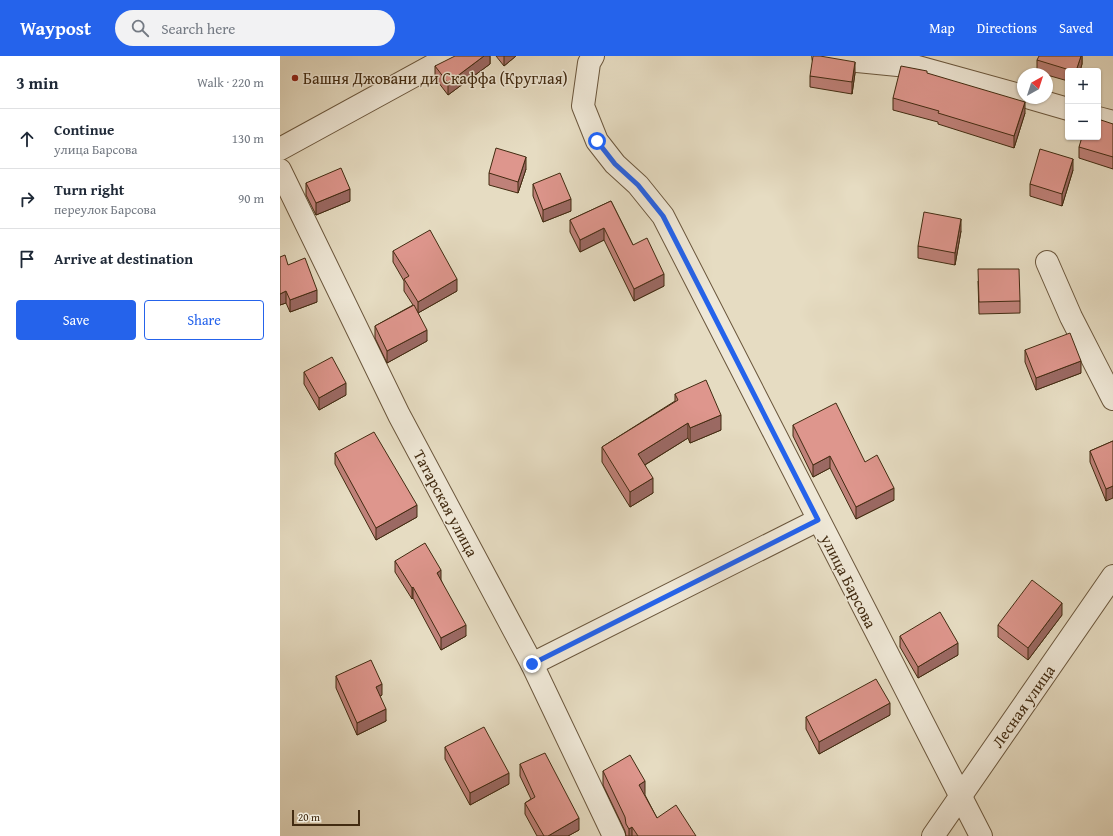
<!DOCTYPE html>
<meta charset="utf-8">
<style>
:root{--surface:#fff;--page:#f2f2f3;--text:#1f2937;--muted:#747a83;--line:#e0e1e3;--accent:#2563eb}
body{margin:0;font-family:"Gentium Book Plus",serif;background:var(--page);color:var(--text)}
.controls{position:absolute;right:12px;top:12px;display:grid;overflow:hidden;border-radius:4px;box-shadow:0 1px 3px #0004}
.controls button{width:36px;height:36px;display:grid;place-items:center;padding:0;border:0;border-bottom:1px solid var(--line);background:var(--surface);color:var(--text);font:20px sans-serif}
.compass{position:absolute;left:737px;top:12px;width:36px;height:36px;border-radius:50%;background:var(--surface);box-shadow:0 1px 3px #0004;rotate:39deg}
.scale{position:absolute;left:12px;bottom:10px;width:68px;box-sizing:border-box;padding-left:4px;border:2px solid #422b11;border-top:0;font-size:11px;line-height:14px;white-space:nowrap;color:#422b11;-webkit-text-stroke:3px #efe8d7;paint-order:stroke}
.stop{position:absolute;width:12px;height:12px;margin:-9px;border:3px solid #2563eb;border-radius:50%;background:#fff}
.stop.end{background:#2563eb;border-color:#fff;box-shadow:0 1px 4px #0008}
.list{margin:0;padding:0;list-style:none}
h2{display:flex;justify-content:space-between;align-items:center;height:52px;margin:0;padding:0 16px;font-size:17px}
h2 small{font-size:13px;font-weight:400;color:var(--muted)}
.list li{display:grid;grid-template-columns:26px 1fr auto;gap:12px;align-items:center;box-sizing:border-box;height:60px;padding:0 16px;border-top:1px solid var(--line)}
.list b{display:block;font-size:15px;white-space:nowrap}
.list p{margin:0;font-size:13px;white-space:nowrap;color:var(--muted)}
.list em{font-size:13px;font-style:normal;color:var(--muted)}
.actions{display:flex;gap:8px;padding:12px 16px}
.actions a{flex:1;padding:9px 0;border:1px solid var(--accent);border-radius:4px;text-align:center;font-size:14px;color:var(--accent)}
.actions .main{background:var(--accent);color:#fff}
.icon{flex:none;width:22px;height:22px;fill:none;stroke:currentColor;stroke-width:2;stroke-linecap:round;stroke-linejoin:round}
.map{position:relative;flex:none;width:833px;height:780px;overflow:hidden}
header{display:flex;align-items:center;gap:24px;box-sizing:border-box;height:56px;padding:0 20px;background:var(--accent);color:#fff}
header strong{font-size:19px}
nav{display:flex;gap:22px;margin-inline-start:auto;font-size:14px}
.search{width:280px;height:36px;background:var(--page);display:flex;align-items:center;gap:10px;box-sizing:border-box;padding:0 14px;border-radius:22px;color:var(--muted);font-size:15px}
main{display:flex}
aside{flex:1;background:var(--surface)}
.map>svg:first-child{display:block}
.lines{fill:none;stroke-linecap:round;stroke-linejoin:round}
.minor-casing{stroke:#6b573d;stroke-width:24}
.minor{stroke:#efe8d7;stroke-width:22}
.wall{fill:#bf8179;stroke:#422b11}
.shaded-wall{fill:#9b6963;stroke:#422b11}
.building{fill:#de968d;stroke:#422b11}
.route{stroke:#2563eb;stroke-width:5}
.poi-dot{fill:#8f2418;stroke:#efe8d7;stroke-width:1.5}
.labels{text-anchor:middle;stroke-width:3;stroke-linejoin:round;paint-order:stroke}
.poi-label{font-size:16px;fill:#422b11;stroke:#efe8d7;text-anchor:start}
.street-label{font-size:16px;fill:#422b11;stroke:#efe8d7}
</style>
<header>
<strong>Waypost</strong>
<div class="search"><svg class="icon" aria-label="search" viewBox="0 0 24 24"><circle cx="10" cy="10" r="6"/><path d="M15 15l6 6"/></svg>Search here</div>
<nav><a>Map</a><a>Directions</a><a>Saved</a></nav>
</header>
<main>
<aside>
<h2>3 min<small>Walk · 220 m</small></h2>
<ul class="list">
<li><svg class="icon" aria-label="ahead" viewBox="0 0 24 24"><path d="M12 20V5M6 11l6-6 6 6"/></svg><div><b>Continue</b><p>улица Барсова</p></div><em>130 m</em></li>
<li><svg class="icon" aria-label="right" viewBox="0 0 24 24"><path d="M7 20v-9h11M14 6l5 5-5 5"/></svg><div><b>Turn right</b><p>переулок Барсова</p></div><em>90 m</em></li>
<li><svg class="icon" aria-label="arrive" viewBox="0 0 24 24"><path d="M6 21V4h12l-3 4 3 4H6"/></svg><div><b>Arrive at destination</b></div></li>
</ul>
<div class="actions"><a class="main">Save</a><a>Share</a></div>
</aside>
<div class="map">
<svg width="833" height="780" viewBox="0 0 833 780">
<rect width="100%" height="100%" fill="#e6dcc2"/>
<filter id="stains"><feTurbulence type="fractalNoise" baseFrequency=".005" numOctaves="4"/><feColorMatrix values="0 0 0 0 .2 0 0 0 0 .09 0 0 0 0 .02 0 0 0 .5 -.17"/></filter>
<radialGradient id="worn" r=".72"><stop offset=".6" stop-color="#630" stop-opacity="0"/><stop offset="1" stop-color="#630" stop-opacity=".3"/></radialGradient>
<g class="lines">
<defs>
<g id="minor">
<polyline points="313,0 309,7 303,50 317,85 335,108 358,129 383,160 701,780"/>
<polyline points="543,0 557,3 638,11 743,40"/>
<polyline points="750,42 788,53"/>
<polyline points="818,62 833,66"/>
<polyline points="0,93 170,0"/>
<polyline points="0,114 119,359 252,608 334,780"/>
<polyline points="767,206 791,261 833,343"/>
<polyline points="252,608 538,464"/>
<polyline points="653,780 833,520"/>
</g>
</defs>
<!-- minor casing -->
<use href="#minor" class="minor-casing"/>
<!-- minor -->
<use href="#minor" class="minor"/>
</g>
<!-- wall -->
<g class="wall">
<polygon points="204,0 210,0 210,8 168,39 155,22 155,10"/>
<polygon points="216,0 236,0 224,10"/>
<polygon points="802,0 802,8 800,15 788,15 788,25 767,19 767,18 764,18 757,16 757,4"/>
<polygon points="575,17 572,38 530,31 530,20"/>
<polygon points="647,18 745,57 734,92 658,68 658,66 613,54 613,42"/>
<polygon points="833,68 833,113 799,102 799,91"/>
<polygon points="246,113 238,137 209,129 209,117"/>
<polygon points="793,114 782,150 750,140 750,128"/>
<polygon points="26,127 70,145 36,159 26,139"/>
<polygon points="253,128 291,155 263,166 253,140"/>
<polygon points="331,145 353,189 384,230 354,245 324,184 300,196 290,176 290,164"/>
<polygon points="681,175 675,209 638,202 638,190"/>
<polygon points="113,195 177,235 138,257 147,285 107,307 95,282 95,270 133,249 124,235 124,225 113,206"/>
<polygon points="8,209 37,246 10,256 6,247 0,249"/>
<polygon points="698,225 740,245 740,257 699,258"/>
<polygon points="745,294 801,317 756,334 745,306"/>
<polygon points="24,316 66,339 39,354 24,328"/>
<polygon points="395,338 441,374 410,387 408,382 365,409 373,437 350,451 322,406 322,391 395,345"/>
<polygon points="513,369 585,406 614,444 576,463 550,412 533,421 513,380"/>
<polygon points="833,385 826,445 810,406 810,395"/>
<polygon points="55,397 137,461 96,484 55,408"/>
<polygon points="115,505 161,524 186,580 161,594 133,542 132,543 115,516"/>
<polygon points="782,559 748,604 718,581 718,569"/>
<polygon points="620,580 678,599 638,622 620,591"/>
<polygon points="56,620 102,639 100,640 106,665 77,679 56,632"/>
<polygon points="610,659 539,698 526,673 526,661"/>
<polygon points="165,691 229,728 190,749 165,703"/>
<polygon points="240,708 299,774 288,780 257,780 245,758 245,747 251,743 240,720"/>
<polygon points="323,715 365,739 377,762 416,780 346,780 345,775 323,729"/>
</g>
<!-- shaded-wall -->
<g class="shaded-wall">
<polygon points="204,0 210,0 210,8 168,39 168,27"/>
<polygon points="224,0 236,0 224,10"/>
<polygon points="801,0 802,0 802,8 800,15 796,15"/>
<polygon points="575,6 575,17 572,38 572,26"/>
<polygon points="745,46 745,57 734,92 734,80"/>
<polygon points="246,101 246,113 238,137 238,126"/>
<polygon points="793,103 793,114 782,150 782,138"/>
<polygon points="70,133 70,145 36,159 36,147"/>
<polygon points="291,143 291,155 263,166 263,154"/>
<polygon points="681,163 681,175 675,209 675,197"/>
<polygon points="324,172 324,184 300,196 300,184"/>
<polygon points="384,218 384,230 354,245 354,233"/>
<polygon points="177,223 177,235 138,257 138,246"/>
<polygon points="37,234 37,246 10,256 10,244"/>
<polygon points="6,235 6,247 0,249 0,238"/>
<polygon points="147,274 147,285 107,307 107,295"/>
<polygon points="801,305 801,317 756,334 756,322"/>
<polygon points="66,327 66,339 39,354 39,342"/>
<polygon points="441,359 441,374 410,387 410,372"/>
<polygon points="408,367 408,382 358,413 358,398"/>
<polygon points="550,400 550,412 533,421 533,409"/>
<polygon points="373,422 373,437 350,451 350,436"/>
<polygon points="833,430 833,442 826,445 826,433"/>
<polygon points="614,432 614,444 576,463 576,451"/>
<polygon points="137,449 137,461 96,484 96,472"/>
<polygon points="161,514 161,526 157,517"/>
<polygon points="133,531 133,542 132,543 132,532"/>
<polygon points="782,547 782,559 748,604 748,592"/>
<polygon points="186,569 186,580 161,594 161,582"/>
<polygon points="678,587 678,599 638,622 638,611"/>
<polygon points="102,628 102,639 96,642 96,631"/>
<polygon points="610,647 610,659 539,698 539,686"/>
<polygon points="106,653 106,665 77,679 77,667"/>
<polygon points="229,717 229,728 190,749 190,737"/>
<polygon points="365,725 365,739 359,742 359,729"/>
<polygon points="299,762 299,774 288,780 268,780"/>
<polygon points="352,771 352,780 349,780 349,773"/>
</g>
<!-- building -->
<g class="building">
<polygon points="175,0 204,0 168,27 155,10"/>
<polygon points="533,0 540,0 575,6 572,26 530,20"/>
<polygon points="759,0 801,0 796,15 793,15 757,4"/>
<polygon points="621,10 647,15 647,17 745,46 734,80 658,57 659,55 613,42"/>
<polygon points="818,63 833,68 833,101 799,91 802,81 818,81"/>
<polygon points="216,92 246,101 238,126 209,117"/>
<polygon points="760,93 793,103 782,138 750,128"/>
<polygon points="61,112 70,133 36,147 26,127"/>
<polygon points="280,117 291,143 263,154 253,128"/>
<polygon points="331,145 353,189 367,182 384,218 354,233 324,172 300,184 290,164"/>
<polygon points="644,156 681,163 675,197 638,190"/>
<polygon points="150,174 177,223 138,246 124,223 129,220 113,195"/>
<polygon points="5,199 8,209 25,202 37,234 10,244 6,235 0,238 0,201"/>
<polygon points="698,213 739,213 740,245 699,246"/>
<polygon points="134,249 147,274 107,295 95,270"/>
<polygon points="790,277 801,305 756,322 745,294"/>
<polygon points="52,301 66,327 39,342 24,316"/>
<polygon points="426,324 441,359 410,372 408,367 358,398 373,422 350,436 322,391 398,344 395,338"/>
<polygon points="556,347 585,406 597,399 614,432 576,451 550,400 533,409 513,369"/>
<polygon points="94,376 137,449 96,472 55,397"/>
<polygon points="833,385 833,430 826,433 810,395"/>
<polygon points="145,487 161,514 157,517 186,569 161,582 133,531 132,532 115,505"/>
<polygon points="752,524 782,547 748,592 718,569"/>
<polygon points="660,556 678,587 638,611 620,580"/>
<polygon points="91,604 102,628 96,631 106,653 77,667 56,620"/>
<polygon points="596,623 610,647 539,686 526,661"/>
<polygon points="204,671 229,717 190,737 165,691"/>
<polygon points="265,697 299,762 268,780 264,780 245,747 255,741 240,708"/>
<polygon points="350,699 365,725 359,729 377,762 396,749 416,780 358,780 352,771 349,773 346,768 345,761 323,715"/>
</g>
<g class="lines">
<!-- route -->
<polyline class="route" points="252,608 538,464 383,160 358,129 335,108 317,85"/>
</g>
<!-- markers -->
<circle class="poi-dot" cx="15" cy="22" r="4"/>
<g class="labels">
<!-- poi labels -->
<g class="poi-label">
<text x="23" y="28">Башня Джовани ди Скаффа (Круглая)</text>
</g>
<!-- street labels -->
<g class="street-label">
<text transform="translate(166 447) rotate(62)" y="6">Татарская улица</text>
<text transform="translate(569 525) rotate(63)" y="6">улица Барсова</text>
<text transform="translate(743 650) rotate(-55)" y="6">Лесная улица</text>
</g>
</g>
<rect width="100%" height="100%" filter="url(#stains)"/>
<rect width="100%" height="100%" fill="url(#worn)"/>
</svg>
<div class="controls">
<button>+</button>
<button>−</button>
</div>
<svg class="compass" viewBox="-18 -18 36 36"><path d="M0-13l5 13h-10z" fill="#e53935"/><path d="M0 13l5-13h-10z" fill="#747a83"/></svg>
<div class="scale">20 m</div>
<div class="stop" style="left:317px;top:85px"></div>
<div class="stop end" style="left:252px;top:608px"></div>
</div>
</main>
